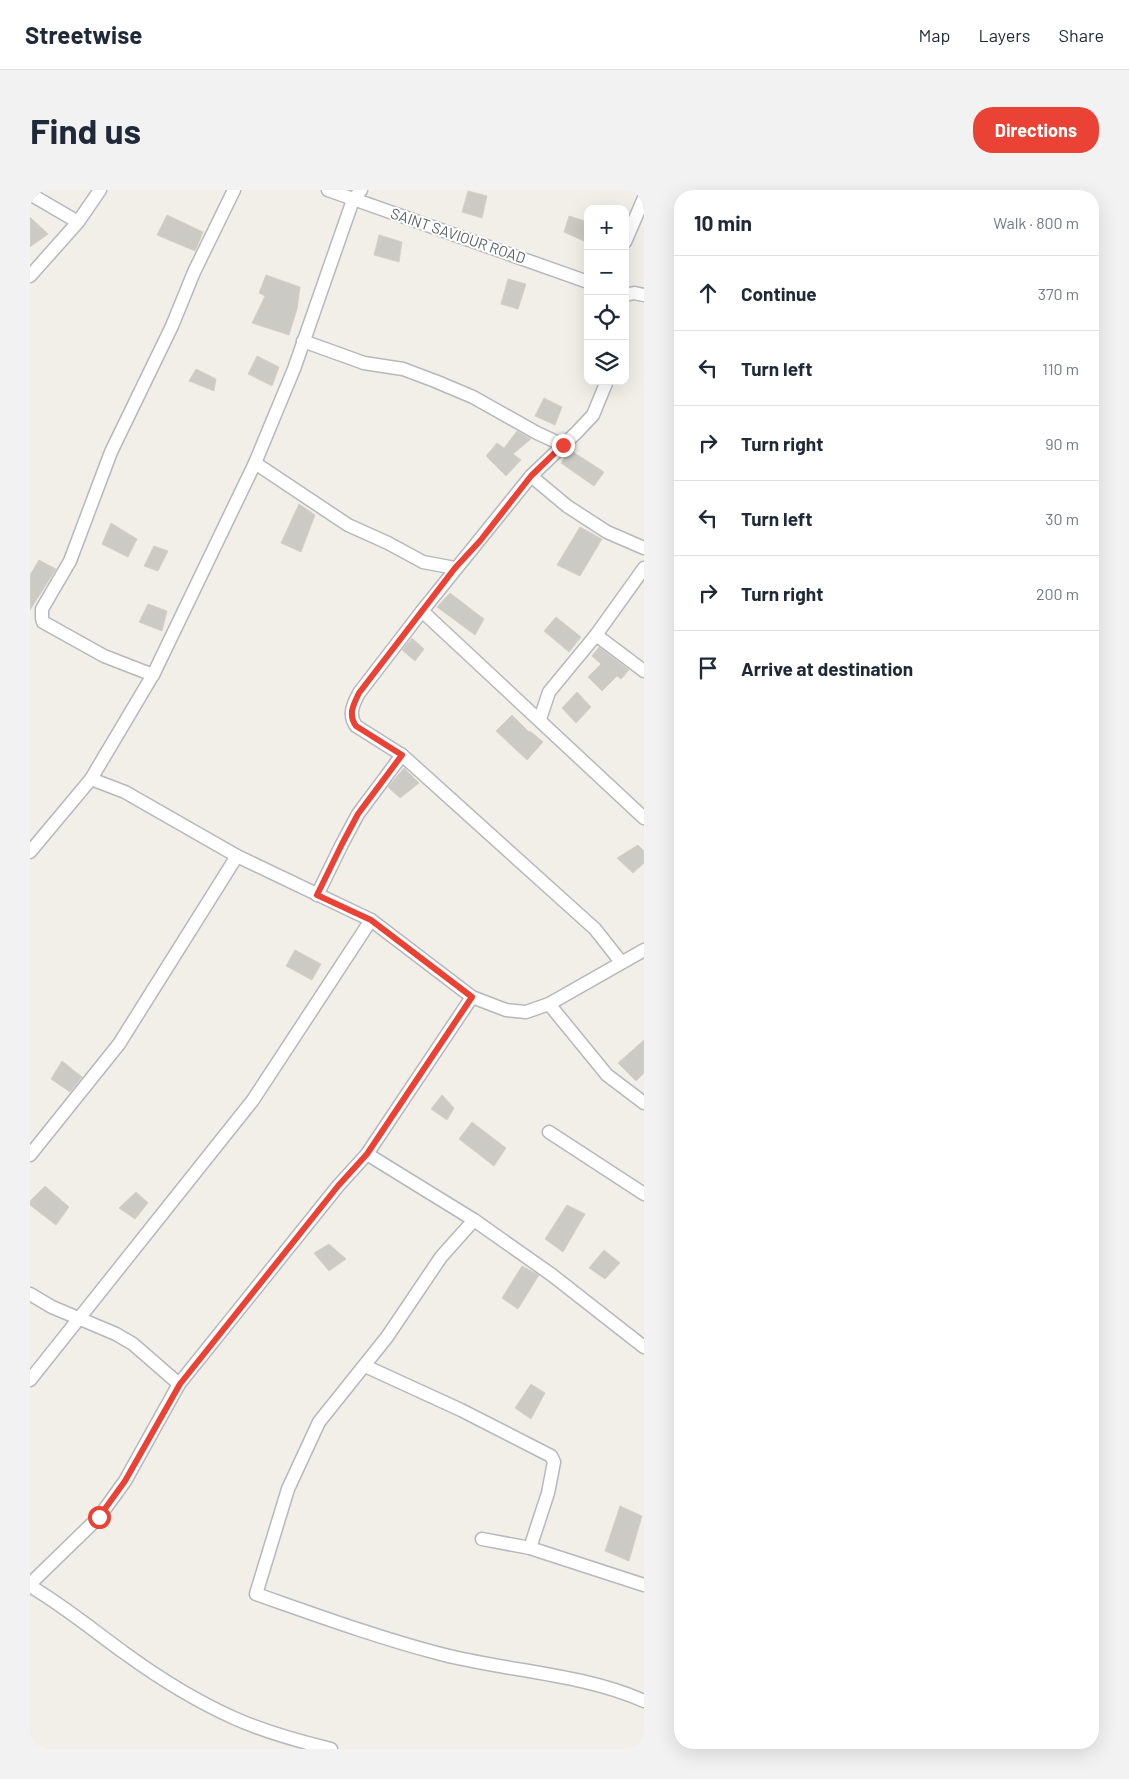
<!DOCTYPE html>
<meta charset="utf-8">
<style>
:root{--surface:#fff;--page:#f2f2f3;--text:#1f2937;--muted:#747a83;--line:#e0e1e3;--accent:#ea4335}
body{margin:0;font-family:Barlow,sans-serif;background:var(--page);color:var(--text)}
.controls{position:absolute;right:15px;top:15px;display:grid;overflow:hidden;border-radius:10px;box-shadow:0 5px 20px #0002}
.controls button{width:45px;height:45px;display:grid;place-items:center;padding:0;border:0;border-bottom:1px solid var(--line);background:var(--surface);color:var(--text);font:25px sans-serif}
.stop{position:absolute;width:15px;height:15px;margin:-11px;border:4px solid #ea4335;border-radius:50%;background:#fff}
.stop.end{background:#ea4335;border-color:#fff;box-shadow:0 1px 5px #0008}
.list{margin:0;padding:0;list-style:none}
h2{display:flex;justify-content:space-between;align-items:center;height:65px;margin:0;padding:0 20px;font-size:21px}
h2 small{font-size:16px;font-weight:400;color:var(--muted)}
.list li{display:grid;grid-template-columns:32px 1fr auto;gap:15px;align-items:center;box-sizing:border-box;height:75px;padding:0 20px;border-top:1px solid var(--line)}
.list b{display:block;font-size:19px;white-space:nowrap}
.list em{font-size:16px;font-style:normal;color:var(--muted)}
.icon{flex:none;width:28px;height:28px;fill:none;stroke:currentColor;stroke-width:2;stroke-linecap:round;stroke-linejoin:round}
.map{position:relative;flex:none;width:614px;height:1559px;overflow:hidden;border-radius:20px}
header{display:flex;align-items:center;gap:30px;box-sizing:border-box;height:70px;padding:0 25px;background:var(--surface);border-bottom:1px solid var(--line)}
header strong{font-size:24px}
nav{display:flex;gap:28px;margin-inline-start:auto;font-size:18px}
.intro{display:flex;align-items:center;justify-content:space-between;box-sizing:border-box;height:120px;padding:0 30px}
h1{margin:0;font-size:35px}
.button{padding:12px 22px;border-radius:20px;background:var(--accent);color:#fff;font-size:18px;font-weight:700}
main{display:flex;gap:30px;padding:0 30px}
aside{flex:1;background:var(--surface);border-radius:20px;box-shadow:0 5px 20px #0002}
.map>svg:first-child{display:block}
.building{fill:#cccac5;stroke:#d6d1c6}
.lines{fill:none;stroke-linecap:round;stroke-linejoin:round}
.minor-casing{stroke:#b5b8bc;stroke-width:15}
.minor{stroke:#fff;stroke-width:12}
.route{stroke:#ea4335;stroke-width:6}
.labels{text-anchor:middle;stroke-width:4;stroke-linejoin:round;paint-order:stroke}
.street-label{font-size:15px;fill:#5f6368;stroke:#fff}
</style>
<header>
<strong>Streetwise</strong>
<nav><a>Map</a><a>Layers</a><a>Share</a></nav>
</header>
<div class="intro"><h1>Find us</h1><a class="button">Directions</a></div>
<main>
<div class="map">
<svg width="614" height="1559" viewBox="0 0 614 1559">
<rect width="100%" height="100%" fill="#f1efe8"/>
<!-- building -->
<g class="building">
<polygon points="438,1 457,6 452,28 432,22"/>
<polygon points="137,25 173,42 165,61 127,45"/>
<polygon points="539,26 558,32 554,51 534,42"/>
<polygon points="0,27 18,44 0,57"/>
<polygon points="349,45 372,52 369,72 344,65"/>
<polygon points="236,85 270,97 267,119 259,145 222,133 235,106 229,103"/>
<polygon points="478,89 496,94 488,119 471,114"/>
<polygon points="227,166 249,177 242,196 218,184"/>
<polygon points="166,179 186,189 184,201 159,191"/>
<polygon points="514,208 532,217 525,235 505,226"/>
<polygon points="487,241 501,249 483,264 491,270 476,286 456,266 467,253 474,258"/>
<polygon points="540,260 574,282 564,296 531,273"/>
<polygon points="269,314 285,325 271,362 251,353"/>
<polygon points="81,333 107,349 98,367 72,354"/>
<polygon points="550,337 572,349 550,386 527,375"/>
<polygon points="124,356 138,361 128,381 114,376"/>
<polygon points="9,370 26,379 0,420 0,385"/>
<polygon points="420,403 454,429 445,445 407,417"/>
<polygon points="118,414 137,421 132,441 109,432"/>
<polygon points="526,427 551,447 539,462 514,441"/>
<polygon points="382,448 394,459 385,471 372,460"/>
<polygon points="569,457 599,480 591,489 587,486 572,501 558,487 571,474 562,466"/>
<polygon points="547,502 561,517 546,533 532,518"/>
<polygon points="482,525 499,542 500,541 513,552 497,570 466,541"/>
<polygon points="374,578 389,593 370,608 358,597"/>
<polygon points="608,655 614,661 614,673 603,683 587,668"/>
<polygon points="265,760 291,774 282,790 256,776"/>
<polygon points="614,850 614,883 606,891 588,873"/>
<polygon points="32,871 52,887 40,902 21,889"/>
<polygon points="412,905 424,918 417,930 401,919"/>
<polygon points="442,932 476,958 464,976 429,949"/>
<polygon points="15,996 39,1017 26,1035 0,1015 0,1011"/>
<polygon points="106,1002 118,1013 105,1029 89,1018"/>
<polygon points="537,1015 555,1024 533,1062 515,1049"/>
<polygon points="299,1054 316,1069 299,1081 284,1063"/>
<polygon points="574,1060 590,1073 575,1089 559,1078"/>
<polygon points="492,1076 509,1085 488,1119 472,1108"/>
<polygon points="501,1194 515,1203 501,1229 485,1218"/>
<polygon points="590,1316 612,1326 599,1371 575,1361"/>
</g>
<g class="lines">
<defs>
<g id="minor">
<polyline points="298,0 558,92"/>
<polyline points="0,4 48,32"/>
<polyline points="595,52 614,8"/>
<polyline points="0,86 48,32 70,0"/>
<polyline points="595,105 604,103 614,105"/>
<polyline points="273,151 334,173 373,179 405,191 443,207 507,243 533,255"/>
<polyline points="577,191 563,225 547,242 501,286 392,421 614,628"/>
<polyline points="225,273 318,335 358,353 393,372 425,378"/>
<polyline points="501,286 537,316 577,342 614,358"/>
<path d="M 392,421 L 329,503 C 323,514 318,525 326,536 L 372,565 L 565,739 L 591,772"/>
<polyline points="566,445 614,481"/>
<polyline points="123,485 74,466 13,432 12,428 12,419 40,371 81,262 142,136 164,82 204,0"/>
<polyline points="510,529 519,502 566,445 614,378"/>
<polyline points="61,589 95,602 207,666 341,730 442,807 476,820 496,822 519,814 614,760"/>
<polyline points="0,662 61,589 124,483 225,273 264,179 323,10 331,0"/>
<polyline points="287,705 312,654 328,624 372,565"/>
<polyline points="519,814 577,885 614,913"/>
<polyline points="519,942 614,1004"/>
<polyline points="337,964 444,1030 522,1085 614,1157"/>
<polyline points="0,965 89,854 207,666"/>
<path d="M 444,1030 L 411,1067 L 357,1147 L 289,1232 L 258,1299 L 226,1404 C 286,1425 346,1447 407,1463 C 473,1481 552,1483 614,1511"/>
<polyline points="0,1104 22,1117 86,1144 103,1154 149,1194"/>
<polyline points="335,1176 431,1220 521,1266 524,1272 518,1303 500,1358 614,1395"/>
<polyline points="0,1190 223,910 341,730"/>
<polyline points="452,1349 500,1358"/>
<polyline points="0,1394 69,1327 95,1291 149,1194 308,996 337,964 442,807"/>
<path d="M 0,1396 C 34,1416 64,1441 96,1464 C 129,1488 166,1511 204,1528 C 235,1542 268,1551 301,1559"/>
</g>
</defs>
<!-- minor casing -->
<use href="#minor" class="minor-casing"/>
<!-- minor -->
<use href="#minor" class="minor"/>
</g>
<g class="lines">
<!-- route -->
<path class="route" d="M 69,1327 L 95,1291 L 150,1194 L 308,996 L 337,964 L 442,807 L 341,730 L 287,705 L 312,654 L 328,624 L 372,565 L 326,536 C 318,525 323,515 329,503 L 425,378 L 450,351 L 501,286 L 533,255"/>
</g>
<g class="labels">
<!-- street labels -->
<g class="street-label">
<text transform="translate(428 46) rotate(19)" y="5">SAINT SAVIOUR ROAD</text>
</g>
</g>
</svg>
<div class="controls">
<button>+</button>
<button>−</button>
<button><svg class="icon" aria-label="locate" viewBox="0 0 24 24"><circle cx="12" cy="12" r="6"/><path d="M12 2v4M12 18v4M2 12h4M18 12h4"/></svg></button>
<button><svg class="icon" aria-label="layers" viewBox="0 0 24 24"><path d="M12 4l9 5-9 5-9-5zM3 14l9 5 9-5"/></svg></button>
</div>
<div class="stop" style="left:69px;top:1327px"></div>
<div class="stop end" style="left:533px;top:255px"></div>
</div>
<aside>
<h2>10 min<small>Walk · 800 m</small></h2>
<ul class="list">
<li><svg class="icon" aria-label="ahead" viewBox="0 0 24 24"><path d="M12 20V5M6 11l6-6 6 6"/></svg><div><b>Continue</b></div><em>370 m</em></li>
<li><svg class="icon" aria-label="left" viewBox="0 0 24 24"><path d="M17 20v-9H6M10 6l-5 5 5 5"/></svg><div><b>Turn left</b></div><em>110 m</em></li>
<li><svg class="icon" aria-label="right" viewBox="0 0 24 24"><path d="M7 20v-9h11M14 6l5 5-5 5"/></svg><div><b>Turn right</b></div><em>90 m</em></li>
<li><svg class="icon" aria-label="left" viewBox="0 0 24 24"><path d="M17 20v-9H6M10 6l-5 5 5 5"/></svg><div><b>Turn left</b></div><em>30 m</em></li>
<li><svg class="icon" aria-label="right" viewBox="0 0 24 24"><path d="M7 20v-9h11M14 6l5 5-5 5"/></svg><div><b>Turn right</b></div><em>200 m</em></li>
<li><svg class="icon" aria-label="arrive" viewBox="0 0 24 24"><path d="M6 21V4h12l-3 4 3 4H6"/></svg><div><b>Arrive at destination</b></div></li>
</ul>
</aside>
</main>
